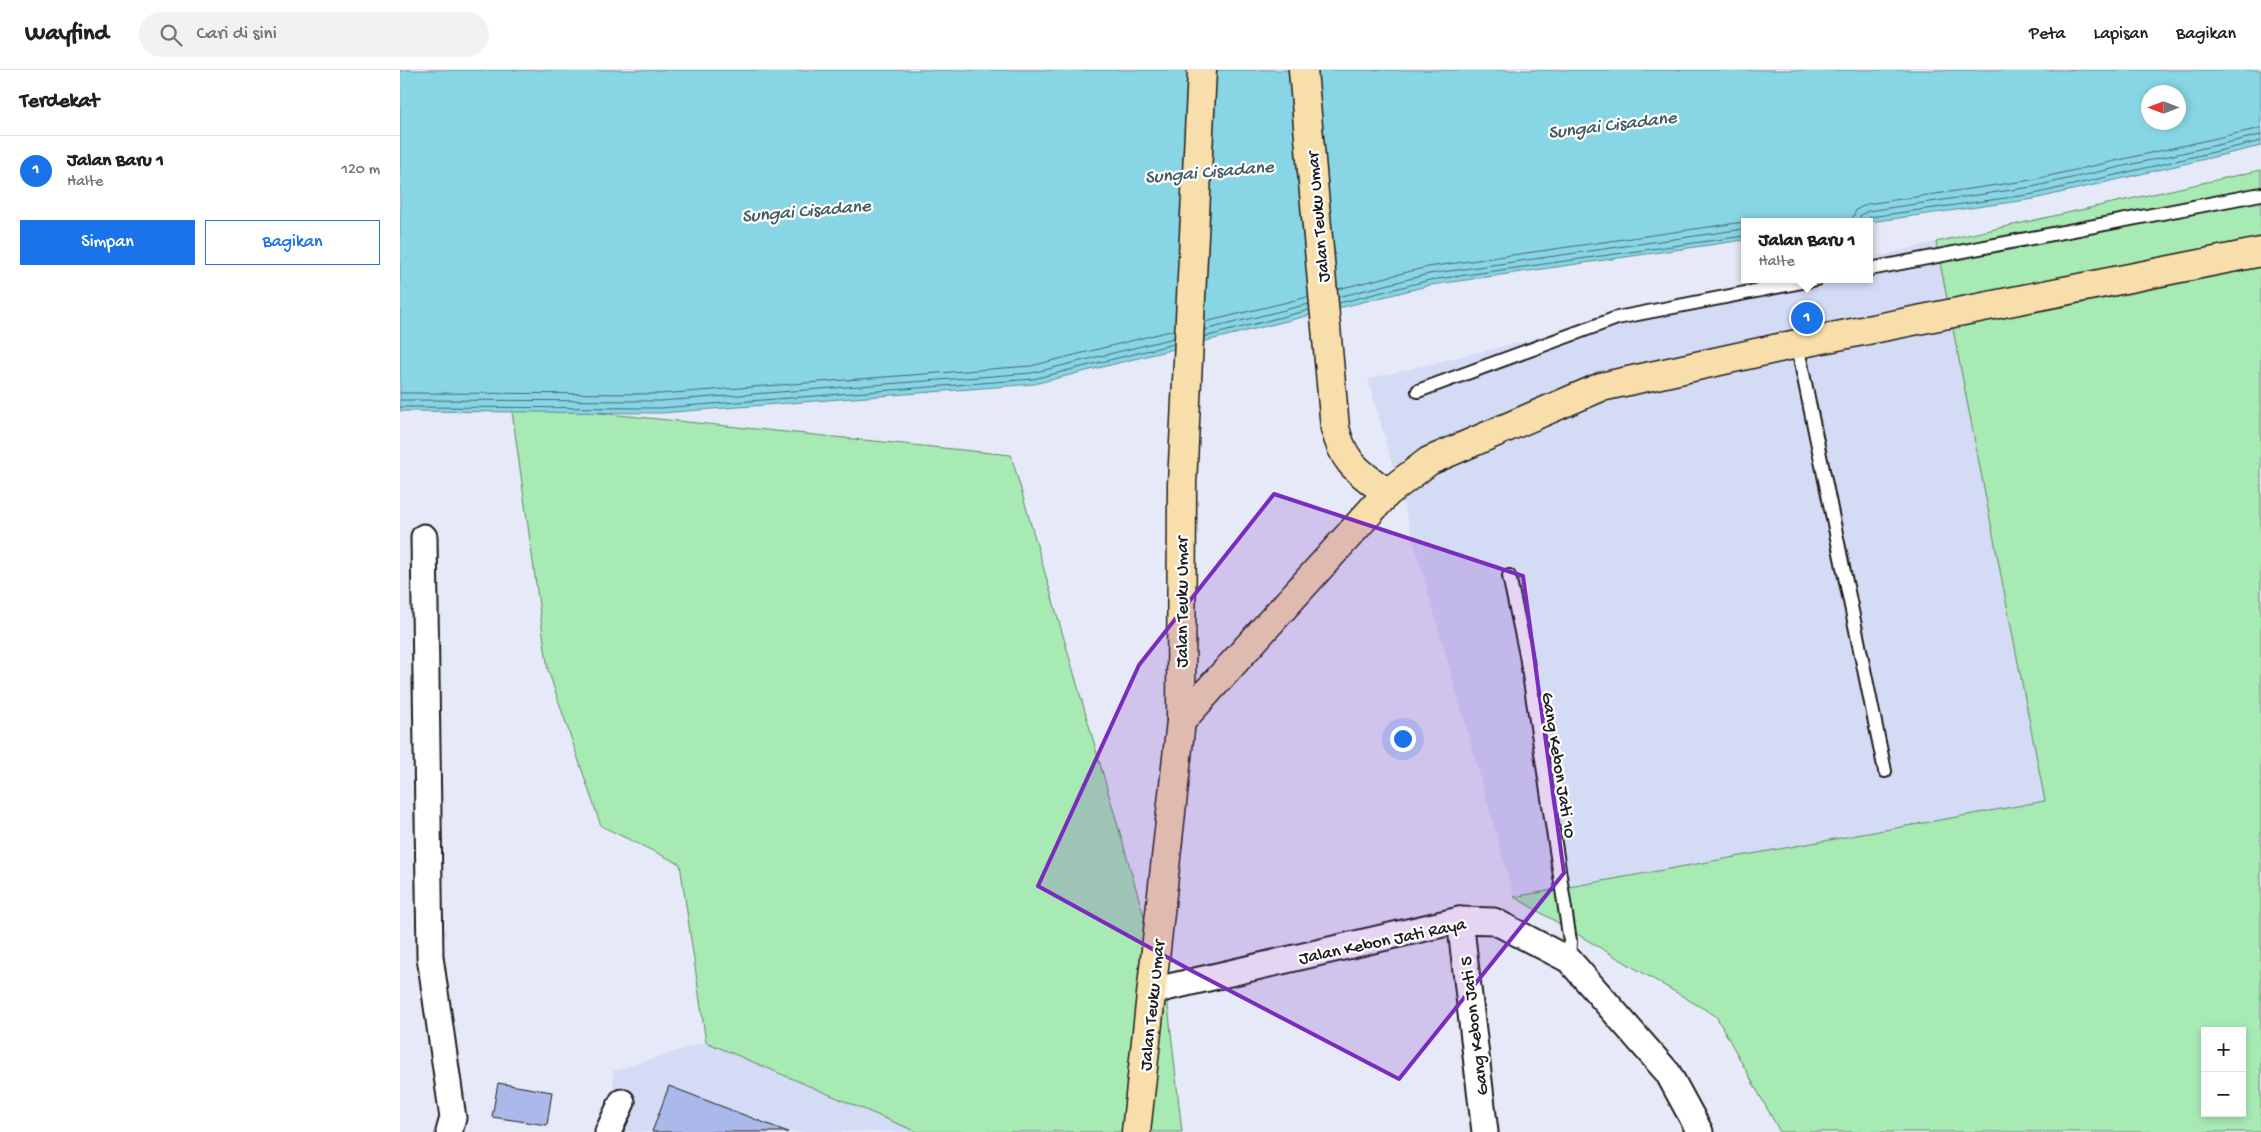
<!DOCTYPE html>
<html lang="id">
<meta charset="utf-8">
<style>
:root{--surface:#fff;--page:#f2f2f2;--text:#202124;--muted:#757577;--line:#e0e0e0;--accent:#1a73e8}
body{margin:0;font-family:"Gochi Hand",sans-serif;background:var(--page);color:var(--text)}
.controls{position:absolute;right:15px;bottom:15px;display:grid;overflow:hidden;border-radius:0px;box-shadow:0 2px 8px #0003}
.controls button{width:45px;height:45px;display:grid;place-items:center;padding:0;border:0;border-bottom:1px solid var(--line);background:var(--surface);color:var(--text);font:25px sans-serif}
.compass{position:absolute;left:1741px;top:15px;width:45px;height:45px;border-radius:50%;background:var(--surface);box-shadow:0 2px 8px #0003;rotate:270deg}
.you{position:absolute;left:1002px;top:668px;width:18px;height:18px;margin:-12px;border:4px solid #fff;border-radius:50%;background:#1a73e8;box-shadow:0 0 0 8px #1a73e833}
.badge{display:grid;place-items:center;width:32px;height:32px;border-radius:50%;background:var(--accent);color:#fff;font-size:16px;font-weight:700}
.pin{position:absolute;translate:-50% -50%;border:2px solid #fff;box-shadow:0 1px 5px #0006}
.popup{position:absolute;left:1341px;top:148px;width:132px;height:65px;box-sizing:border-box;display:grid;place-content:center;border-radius:0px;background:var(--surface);filter:drop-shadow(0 1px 4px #0005);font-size:16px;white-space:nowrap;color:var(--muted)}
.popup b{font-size:19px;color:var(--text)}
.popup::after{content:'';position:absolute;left:50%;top:100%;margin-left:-10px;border:10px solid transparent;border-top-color:var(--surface)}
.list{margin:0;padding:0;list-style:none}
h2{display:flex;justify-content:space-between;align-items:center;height:65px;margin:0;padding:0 20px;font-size:21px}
h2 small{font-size:16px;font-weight:400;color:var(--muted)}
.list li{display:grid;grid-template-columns:32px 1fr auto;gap:15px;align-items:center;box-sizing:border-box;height:70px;padding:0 20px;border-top:1px solid var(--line)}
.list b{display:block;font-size:19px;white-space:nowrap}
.list p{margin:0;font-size:16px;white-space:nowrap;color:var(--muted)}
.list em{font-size:16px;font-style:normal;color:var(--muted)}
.actions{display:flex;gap:10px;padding:15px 20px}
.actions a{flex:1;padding:11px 0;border:1px solid var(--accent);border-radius:0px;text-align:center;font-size:18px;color:var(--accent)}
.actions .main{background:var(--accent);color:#fff}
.icon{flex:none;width:28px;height:28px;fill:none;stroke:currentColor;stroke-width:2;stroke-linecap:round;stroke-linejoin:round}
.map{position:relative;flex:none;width:1861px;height:1062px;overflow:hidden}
header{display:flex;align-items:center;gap:30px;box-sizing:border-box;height:70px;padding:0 25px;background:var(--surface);border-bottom:1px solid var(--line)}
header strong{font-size:24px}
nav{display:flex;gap:28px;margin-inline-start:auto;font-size:18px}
.search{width:350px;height:45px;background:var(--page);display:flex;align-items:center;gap:12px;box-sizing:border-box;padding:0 18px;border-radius:28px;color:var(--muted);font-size:19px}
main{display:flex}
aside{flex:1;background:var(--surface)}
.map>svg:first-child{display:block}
.built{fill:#d4dbf4}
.green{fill:#a7eab4;stroke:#628368;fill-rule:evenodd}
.water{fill:#88d6e5;stroke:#5d8c95;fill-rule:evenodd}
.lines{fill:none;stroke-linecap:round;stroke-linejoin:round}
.shore{stroke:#47666c;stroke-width:1}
.building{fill:#aab9e9;stroke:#1c1c1c}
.lane-casing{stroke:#1c1c1c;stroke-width:16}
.street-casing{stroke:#1c1c1c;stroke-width:29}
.primary-casing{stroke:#1c1c1c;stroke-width:31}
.lane{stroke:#fff;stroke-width:12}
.street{stroke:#fff;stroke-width:25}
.primary{stroke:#f8deab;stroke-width:28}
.marked{fill:#7b2cbf;fill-opacity:0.2;stroke:#7b2cbf;stroke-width:4;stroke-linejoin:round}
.labels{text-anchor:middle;stroke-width:4.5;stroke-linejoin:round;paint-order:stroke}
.street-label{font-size:18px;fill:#1c1c1c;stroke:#fff}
.water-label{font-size:19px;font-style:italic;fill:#425d62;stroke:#fff}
</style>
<header>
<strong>Wayfind</strong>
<div class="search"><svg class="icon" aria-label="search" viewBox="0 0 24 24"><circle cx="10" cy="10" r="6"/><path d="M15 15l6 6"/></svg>Cari di sini</div>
<nav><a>Peta</a><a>Lapisan</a><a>Bagikan</a></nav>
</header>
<main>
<aside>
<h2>Terdekat<small></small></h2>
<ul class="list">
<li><span class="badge">1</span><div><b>Jalan Baru 1</b><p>Halte</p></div><em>120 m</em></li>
</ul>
<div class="actions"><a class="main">Simpan</a><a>Bagikan</a></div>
</aside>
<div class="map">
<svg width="1861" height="1062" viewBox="0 0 1861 1062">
<rect width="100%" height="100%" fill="#e6eaf8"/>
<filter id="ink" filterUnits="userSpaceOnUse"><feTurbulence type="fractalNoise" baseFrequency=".02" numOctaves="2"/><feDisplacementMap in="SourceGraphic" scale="10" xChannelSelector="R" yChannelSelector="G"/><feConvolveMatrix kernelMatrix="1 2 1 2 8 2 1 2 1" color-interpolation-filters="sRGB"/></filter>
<g filter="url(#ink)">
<!-- built -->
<g class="built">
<polygon points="1536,172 1646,731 1114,827 968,309 1381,209 1470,209 1470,188"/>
<polygon points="306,972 517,1062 215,1062 213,1001"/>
</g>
<!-- green -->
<g class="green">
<path d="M 1861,100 L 1861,1062 L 1380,1062 L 1316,946 L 1114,827 L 1645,731 L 1536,172 ZM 1805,961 L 1842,961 L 1842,1043 L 1805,1043 Z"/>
<polygon points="111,334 611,385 767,926 782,1062 517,1062 306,972 280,794 201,756 148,600"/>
</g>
<!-- water -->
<path class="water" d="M 0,0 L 1861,0 L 1861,76 L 1634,129 L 1470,152 L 1344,152 L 1344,170 L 1031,215 L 634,314 L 261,343 L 0,341 ZM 1748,22 L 1778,22 L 1778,52 L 1748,52 Z"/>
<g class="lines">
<!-- shore -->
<g class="shore">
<polyline points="1451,152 1456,140 1467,134 1631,110 1861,58"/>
<polyline points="1458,152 1461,145 1468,141 1632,117 1861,65"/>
<polyline points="1465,152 1470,147 1634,124 1861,71"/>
<polyline points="938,219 1028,197 1344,152"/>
<polyline points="938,227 1029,204 1344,159"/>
<polyline points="939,233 1030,210 1344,166"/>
<polyline points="805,252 908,227"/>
<polyline points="804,260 909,234"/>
<polyline points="804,267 909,240"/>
<polyline points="0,323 260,324 631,296 774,260"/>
<polyline points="0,330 260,331 632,303 774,268"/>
<polyline points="0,337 260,338 633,309 774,274"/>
</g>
</g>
<!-- building -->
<g class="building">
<polygon points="98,1013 152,1022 147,1055 92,1047"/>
<polygon points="269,1016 388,1062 252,1062"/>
</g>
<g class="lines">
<defs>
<g id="lane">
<polyline points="1470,199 1861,124"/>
<polyline points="1397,274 1485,701"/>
<polyline points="1018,321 1217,248 1417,209"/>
<polyline points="1109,506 1126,585 1170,871 1169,890"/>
</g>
<g id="street">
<polyline points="24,467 30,887 53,1048 49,1062"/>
<polyline points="1060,850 1085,1062"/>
<polyline points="752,921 1060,850 1094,851 1169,890 1268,1003 1300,1062"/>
<polyline points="208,1062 222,1032"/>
</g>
<g id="primary">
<path d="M 903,0 L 935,358 C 944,394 958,401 987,423"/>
<polyline points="781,651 987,423 1029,391 1201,317 1397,274 1861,182"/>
<polyline points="736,1062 781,651 782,414 802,0"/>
</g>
</defs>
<!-- lane casing -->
<use href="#lane" class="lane-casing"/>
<!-- street casing -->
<use href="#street" class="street-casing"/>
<!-- primary casing -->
<use href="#primary" class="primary-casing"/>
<!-- lane -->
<use href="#lane" class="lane"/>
<!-- street -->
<use href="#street" class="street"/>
<!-- primary -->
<use href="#primary" class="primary"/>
</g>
</g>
<!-- marked area -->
<path class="marked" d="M 874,424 L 1123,506 L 1164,803 L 999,1009 L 794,902 L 638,816 L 739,595 Z"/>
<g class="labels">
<!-- street labels -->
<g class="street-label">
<text transform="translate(917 147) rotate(-95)" y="6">Jalan Teuku Umar</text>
<text transform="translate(781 532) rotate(-90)" y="6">Jalan Teuku Umar</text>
<text transform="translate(1160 695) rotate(81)" y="6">Gang Kebon Jati 10</text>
<text transform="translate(982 870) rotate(-12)" y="6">Jalan Kebon Jati Raya</text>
<text transform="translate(751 935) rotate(-84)" y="6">Jalan Teuku Umar</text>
<text transform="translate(1073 956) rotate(-97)" y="6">Gang Kebon Jati 5</text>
</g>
<!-- water labels -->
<g class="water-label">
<text transform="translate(1212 53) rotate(-7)" y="7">Sungai Cisadane</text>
<text transform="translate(809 100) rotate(-5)" y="7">Sungai Cisadane</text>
<text transform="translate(406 139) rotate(-5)" y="7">Sungai Cisadane</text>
</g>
</g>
</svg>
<div class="controls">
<button>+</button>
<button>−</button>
</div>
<svg class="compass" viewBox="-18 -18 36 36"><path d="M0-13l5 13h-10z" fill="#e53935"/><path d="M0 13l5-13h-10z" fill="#757577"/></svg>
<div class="you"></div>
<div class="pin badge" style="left:1407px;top:248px">1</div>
<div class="popup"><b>Jalan Baru 1</b>Halte</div>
</div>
</main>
